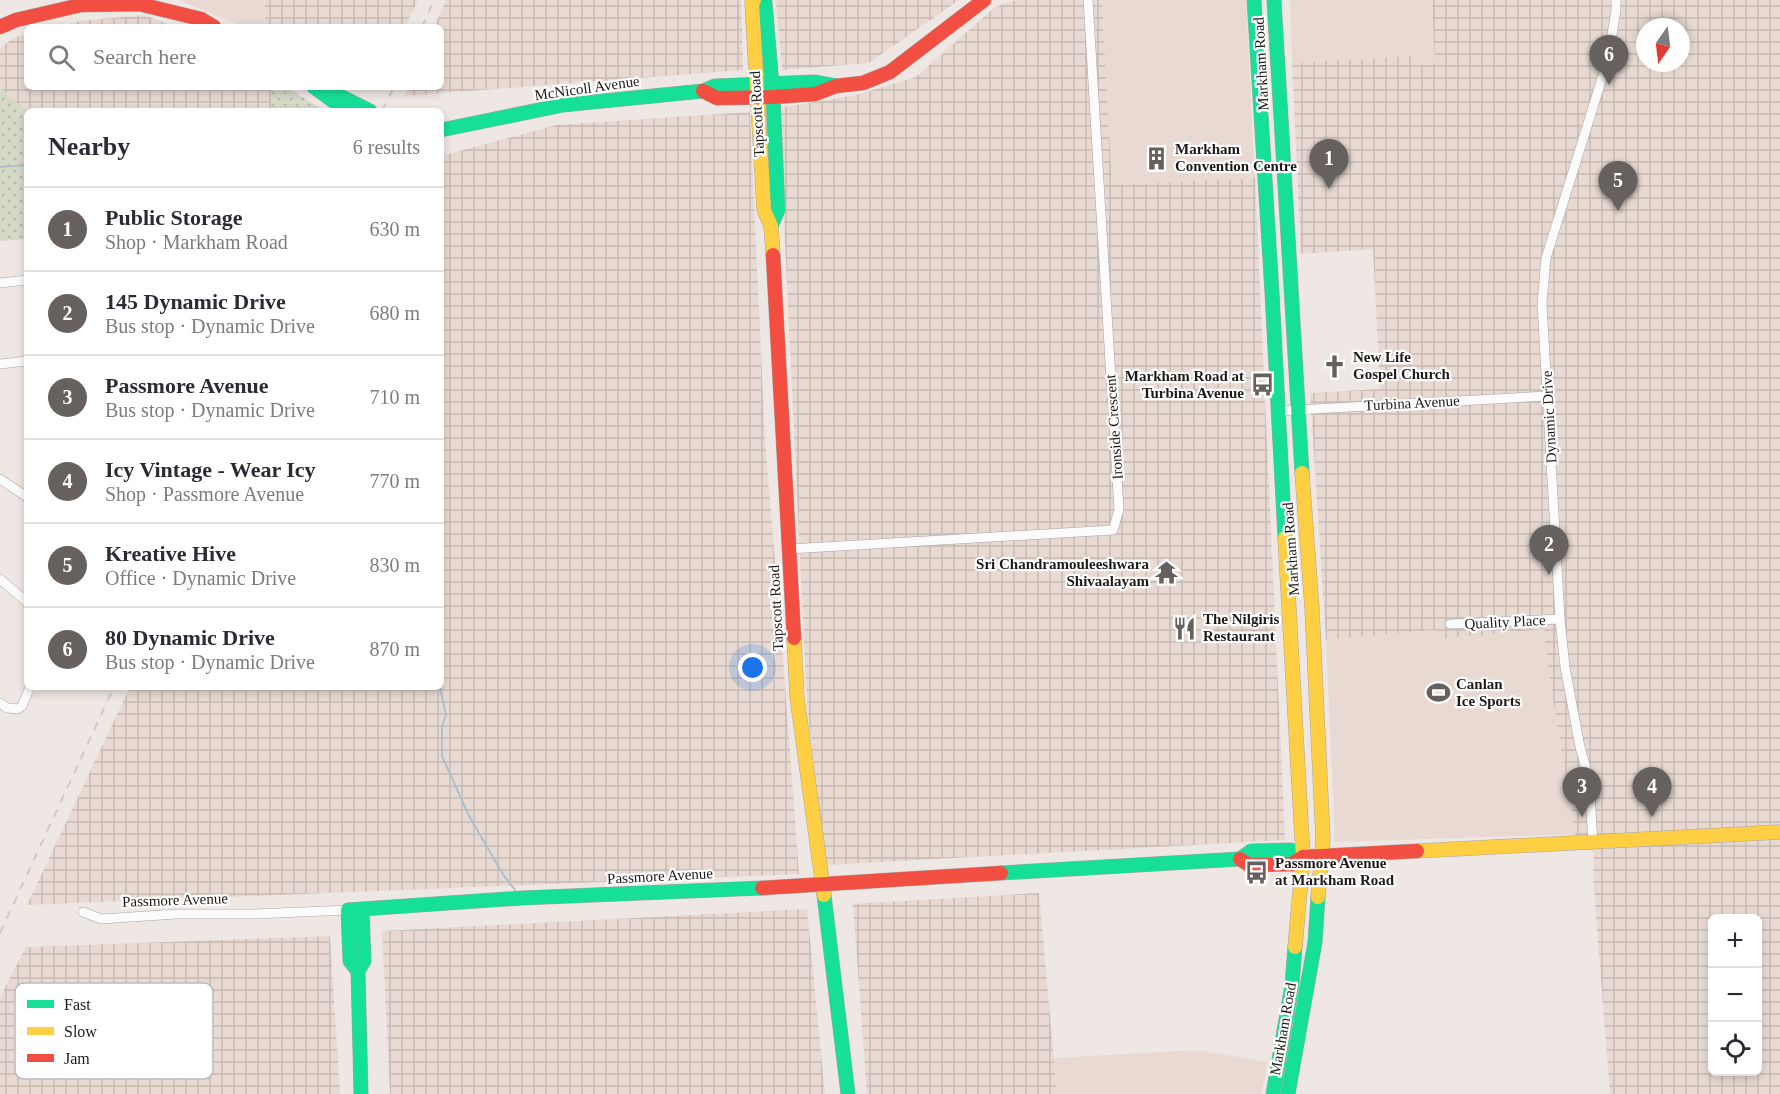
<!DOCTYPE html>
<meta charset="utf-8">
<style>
:root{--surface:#fff;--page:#f7f7f7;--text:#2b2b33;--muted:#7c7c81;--line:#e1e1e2;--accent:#66615e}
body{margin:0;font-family:"Times New Roman",serif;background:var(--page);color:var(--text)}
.controls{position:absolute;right:18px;bottom:18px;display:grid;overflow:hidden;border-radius:9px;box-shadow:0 3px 9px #0003}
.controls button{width:54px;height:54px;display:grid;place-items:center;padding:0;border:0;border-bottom:2px solid var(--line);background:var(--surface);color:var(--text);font:30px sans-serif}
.compass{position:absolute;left:1636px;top:18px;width:54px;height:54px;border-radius:50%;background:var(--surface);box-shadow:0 3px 9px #0003;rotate:194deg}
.you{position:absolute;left:753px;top:668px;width:21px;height:21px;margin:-15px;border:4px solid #fff;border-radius:50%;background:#1a73e8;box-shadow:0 0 0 9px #1a73e833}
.badge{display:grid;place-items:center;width:39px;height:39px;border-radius:50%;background:var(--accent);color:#fff;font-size:20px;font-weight:700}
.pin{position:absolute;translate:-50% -50px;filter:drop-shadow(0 2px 3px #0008)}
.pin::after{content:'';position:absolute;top:32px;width:21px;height:18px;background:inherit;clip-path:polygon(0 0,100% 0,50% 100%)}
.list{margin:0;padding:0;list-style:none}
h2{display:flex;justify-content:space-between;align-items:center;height:78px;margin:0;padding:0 24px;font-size:26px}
h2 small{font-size:20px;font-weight:400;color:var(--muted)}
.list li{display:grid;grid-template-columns:39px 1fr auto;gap:18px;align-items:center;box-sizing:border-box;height:84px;padding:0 24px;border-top:2px solid var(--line)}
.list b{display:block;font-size:22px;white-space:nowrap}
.list p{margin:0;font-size:20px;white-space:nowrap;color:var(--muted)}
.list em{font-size:20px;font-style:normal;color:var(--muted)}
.icon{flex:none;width:33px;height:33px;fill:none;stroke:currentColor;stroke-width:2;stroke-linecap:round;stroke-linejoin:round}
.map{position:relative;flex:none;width:1780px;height:1094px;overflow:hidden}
.search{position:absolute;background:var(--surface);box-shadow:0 3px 9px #0003;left:24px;top:24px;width:420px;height:66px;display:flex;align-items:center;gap:15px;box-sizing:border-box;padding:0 21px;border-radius:9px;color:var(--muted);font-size:22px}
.panel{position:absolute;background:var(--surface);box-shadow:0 3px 9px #0003;left:24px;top:108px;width:420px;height:582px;border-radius:9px}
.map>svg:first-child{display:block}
.built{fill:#e8dad2}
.industrial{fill:url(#industrial-grid);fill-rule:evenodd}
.grass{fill:url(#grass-dots)}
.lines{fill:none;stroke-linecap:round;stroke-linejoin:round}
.stream{stroke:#acc0ce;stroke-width:2}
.street-casing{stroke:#aaa5a3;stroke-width:10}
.fast-casing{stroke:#aaa5a3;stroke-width:15}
.slow-casing{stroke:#aaa5a3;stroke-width:15}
.jam-casing{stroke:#aaa5a3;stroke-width:15}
.street{stroke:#fcfbfb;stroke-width:9}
.fast{stroke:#16e098;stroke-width:14}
.slow{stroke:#ffcf43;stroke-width:14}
.jam{stroke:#f24e42;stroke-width:14}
.rail{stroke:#cccaca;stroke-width:2;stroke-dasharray:8 8;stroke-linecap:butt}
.labels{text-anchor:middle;stroke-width:4.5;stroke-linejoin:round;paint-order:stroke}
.street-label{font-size:15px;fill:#1d1916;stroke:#fff}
.poi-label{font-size:15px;font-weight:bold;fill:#1d1916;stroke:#fff;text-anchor:start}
.key{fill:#fff;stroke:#bbbab9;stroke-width:1.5}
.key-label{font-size:16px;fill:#1d1916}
</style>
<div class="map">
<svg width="1780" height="1094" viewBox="0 0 1780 1094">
<defs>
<pattern id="industrial-grid" width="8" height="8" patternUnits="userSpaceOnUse" patternTransform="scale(1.5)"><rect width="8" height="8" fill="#e8dad2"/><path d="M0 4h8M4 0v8" fill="none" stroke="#c7bab4"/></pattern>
<pattern id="grass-dots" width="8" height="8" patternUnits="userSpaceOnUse" patternTransform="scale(1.5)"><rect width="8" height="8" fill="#d6d9c8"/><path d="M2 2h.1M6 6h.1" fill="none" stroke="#b7baab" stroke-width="1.8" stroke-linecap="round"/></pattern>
</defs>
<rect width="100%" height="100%" fill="#eee7e4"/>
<!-- built -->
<g class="built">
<polygon points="178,0 264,0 266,27 245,27"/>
<polygon points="1102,0 1246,0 1255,178 1112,185"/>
<polygon points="1290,0 1432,0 1436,64 1416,65 1416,56 1292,63"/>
<polygon points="1545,629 1549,675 1575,834 1335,842 1326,640 1435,630 1442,639"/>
<polygon points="1196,1050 1268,1062 1261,1094 1057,1094 1054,1058"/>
</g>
<!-- industrial -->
<g class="industrial">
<polygon points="264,0 418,0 405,27 266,27"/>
<polygon points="446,0 741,0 743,70 404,96 408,87 441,87 441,27 434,27"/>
<polygon points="776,0 959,0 869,63 782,70"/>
<polygon points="1016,0 1102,0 1112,185 1255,178 1285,840 826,865 807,706 779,116 784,107 856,95 916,77 995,7"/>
<path d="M 1432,0 L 1780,0 L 1780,1094 L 1610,1094 L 1593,876 L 1594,853 L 1575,834 L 1549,675 L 1544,629 L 1442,639 L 1434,630 L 1326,640 L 1310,393 L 1380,389 L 1373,249 L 1301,254 L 1292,63 L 1416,56 L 1417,65 L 1435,64 ZM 1645,27 L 1681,27 L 1681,63 L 1645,63 ZM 1712,918 L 1758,918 L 1758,1072 L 1712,1072 Z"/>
<polygon points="144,15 176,27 57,27 80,21"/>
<polygon points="27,34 27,87 271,87 271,111 27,111 0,88 0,49 13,38"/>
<polygon points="750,112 765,441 783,658 799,874 27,905 130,687 441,687 441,156 556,125"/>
<polygon points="1039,893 1057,1094 867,1094 853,904"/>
<polygon points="807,909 825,1094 390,1094 382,931"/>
<polygon points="330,936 340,1094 0,1094 0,997 26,947"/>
</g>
<!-- grass -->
<g class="grass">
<polygon points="271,87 286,87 325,111 271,111"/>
<polygon points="0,88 27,111 27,239 0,241"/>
</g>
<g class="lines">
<!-- stream -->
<g class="stream">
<polyline points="0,167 27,165"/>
<polyline points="440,687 446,715 442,726 442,756 469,816 504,876 515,890"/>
</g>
<defs>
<g id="street">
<polyline points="0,283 27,280"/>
<polyline points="0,364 27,361"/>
<polyline points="1278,411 1547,396"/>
<polyline points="0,479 27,497"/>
<polyline points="789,549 1113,530 1119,510 1088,0"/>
<polyline points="0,579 27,602"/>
<polyline points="1450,624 1560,619"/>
<polyline points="0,703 7,708 18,709 22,706 30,687"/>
<polyline points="1593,842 1589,779 1580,747 1565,667 1560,619 1542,304 1546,258 1608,59 1616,10 1616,0"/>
<polyline points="83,912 101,919 177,914 254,914 348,910"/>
</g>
<g id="fast">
<polyline points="763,0 765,2 773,97 778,210 771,226"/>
<polyline points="1254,0 1272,293 1285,538"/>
<polyline points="1274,0 1302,473"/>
<polyline points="314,87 347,111"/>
<polyline points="326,94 342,97 370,111"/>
<polyline points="441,130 563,105 703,91 715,86 814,82 836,86"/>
<polyline points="1001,873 1240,859 1251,851 1291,850 1303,857"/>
<polyline points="824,895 848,1094"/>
<polyline points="358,971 350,961 348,910 522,898 762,888"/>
<polyline points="361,1094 358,971 364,961 362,909"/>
<polyline points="1273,1094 1292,985 1295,947"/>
<polyline points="1288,1094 1315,942 1318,897"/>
</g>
<g id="slow">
<polyline points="754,0 752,3 764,210 771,226 773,255"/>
<polyline points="1302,473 1312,608 1323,839 1318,897"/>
<polyline points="1285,538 1303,857 1295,947"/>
<polyline points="794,638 797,697 824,895"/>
<polyline points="1417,851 1780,832"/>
</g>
<g id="jam">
<polyline points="0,27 16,20 81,5 139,4 201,19 214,27"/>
<polyline points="703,91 717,98 773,97 815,94 836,86 863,83 890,72 984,0"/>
<polyline points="773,255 794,638"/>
<polyline points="1240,859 1249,865 1292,864 1303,857 1417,851"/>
<polyline points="762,888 1001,873"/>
</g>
</defs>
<!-- street casing -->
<use href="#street" class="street-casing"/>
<!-- fast casing -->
<use href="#fast" class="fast-casing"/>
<!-- slow casing -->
<use href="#slow" class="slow-casing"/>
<!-- jam casing -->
<use href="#jam" class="jam-casing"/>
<!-- street -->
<use href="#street" class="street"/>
<!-- fast -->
<use href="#fast" class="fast"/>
<!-- slow -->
<use href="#slow" class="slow"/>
<!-- jam -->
<use href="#jam" class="jam"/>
<!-- rail -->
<g class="rail">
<polyline points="422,27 434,0"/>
<polyline points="382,111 394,87"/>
<polyline points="0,933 114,687"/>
</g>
</g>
<!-- icons -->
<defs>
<symbol id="building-bare" viewBox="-9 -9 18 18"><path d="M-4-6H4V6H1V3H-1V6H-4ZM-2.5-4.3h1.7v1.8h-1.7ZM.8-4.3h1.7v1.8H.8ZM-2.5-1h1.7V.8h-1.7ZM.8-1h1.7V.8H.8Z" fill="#66615e" stroke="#fff" stroke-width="2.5" paint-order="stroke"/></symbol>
<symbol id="church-bare" viewBox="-9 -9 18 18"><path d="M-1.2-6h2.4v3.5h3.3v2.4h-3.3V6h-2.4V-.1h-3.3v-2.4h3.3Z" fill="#66615e" stroke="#fff" stroke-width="2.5" paint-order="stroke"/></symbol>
<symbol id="bus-bare" viewBox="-9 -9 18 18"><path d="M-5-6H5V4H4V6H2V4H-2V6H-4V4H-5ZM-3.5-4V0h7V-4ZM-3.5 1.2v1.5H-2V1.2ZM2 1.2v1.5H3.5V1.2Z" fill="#66615e" stroke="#fff" stroke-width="2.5" paint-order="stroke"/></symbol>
<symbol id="temple-bare" viewBox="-9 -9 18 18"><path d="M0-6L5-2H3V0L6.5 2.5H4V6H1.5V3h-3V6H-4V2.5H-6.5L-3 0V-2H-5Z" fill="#66615e" stroke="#fff" stroke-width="2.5" paint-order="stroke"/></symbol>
<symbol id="restaurant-bare" viewBox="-9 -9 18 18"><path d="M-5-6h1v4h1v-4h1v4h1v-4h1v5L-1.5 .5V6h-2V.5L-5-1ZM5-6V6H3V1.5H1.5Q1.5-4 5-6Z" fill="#66615e" stroke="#fff" stroke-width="2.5" paint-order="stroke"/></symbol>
<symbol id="stadium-bare" viewBox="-9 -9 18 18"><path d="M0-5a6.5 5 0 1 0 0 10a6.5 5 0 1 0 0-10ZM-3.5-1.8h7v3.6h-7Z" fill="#66615e" stroke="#fff" stroke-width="2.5" paint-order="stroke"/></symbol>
</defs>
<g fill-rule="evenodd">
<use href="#building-bare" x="1140" y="142" width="33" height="33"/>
<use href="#church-bare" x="1318" y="350" width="33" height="33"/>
<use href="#bus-bare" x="1246" y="368" width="33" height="33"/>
<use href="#temple-bare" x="1150" y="556" width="33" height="33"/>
<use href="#restaurant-bare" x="1168" y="612" width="33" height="33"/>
<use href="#stadium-bare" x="1422" y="676" width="33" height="33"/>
<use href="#bus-bare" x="1240" y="856" width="33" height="33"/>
</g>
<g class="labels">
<!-- street labels -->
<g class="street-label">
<text transform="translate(1261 64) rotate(-93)" y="5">Markham Road</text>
<text transform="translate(587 88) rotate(-8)" y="5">McNicoll Avenue</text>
<text transform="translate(757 114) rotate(-93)" y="5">Tapscott Road</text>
<text transform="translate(1412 403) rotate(-3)" y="5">Turbina Avenue</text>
<text transform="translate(1549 417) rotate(-93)" y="5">Dynamic Drive</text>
<text transform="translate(1114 427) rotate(-94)" y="5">Ironside Crescent</text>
<text transform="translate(1291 549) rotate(-94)" y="5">Markham Road</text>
<text transform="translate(776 608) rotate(-93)" y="5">Tapscott Road</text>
<text transform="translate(1505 622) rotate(-3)" y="5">Quality Place</text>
<text transform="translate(660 876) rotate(-3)" y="5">Passmore Avenue</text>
<text transform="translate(175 900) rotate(-2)" y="5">Passmore Avenue</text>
<text transform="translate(1283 1029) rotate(-80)" y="5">Markham Road</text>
</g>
<!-- poi labels -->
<g class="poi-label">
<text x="1175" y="154">Markham<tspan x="1175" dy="17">Convention Centre</tspan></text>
<text x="1353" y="362">New Life<tspan x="1353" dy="17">Gospel Church</tspan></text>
<text x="1244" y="381" text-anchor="end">Markham Road at<tspan x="1244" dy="17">Turbina Avenue</tspan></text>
<text x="1149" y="569" text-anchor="end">Sri Chandramouleeshwara<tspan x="1149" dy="17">Shivaalayam</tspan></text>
<text x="1203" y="624">The Nilgiris<tspan x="1203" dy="17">Restaurant</tspan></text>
<text x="1456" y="689">Canlan<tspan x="1456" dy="17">Ice Sports</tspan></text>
<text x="1275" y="868">Passmore Avenue<tspan x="1275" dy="17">at Markham Road</tspan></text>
</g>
</g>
<!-- legend -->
<rect x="15" y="983" width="198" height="96" rx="9" class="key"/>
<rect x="27" y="1000" width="27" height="8" fill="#16e098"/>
<rect x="27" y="1027" width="27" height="8" fill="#ffcf43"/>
<rect x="27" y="1054" width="27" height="8" fill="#f24e42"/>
<g class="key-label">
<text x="64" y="1010">Fast</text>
<text x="64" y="1037">Slow</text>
<text x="64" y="1064">Jam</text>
</g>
</svg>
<div class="controls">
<button>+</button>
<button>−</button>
<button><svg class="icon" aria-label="locate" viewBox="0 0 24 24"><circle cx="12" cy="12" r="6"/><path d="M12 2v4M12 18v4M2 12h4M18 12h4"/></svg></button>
</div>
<svg class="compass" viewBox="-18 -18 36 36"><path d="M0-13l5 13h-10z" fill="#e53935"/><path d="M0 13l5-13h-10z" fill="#7c7c81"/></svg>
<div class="you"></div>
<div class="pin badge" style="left:1329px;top:189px">1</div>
<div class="pin badge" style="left:1549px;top:575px">2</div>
<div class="pin badge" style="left:1582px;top:817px">3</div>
<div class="pin badge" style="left:1652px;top:817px">4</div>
<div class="pin badge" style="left:1618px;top:211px">5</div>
<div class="pin badge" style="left:1609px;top:85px">6</div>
<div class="search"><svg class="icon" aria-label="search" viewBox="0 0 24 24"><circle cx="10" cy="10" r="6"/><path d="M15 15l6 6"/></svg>Search here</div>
<section class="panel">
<h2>Nearby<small>6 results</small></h2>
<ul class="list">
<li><span class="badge">1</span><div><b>Public Storage</b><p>Shop · Markham Road</p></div><em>630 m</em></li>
<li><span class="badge">2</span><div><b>145 Dynamic Drive</b><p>Bus stop · Dynamic Drive</p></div><em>680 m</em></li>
<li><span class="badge">3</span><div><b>Passmore Avenue</b><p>Bus stop · Dynamic Drive</p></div><em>710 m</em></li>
<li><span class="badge">4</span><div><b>Icy Vintage - Wear Icy</b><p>Shop · Passmore Avenue</p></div><em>770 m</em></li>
<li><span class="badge">5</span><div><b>Kreative Hive</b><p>Office · Dynamic Drive</p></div><em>830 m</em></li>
<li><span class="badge">6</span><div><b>80 Dynamic Drive</b><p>Bus stop · Dynamic Drive</p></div><em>870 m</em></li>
</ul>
</section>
</div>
